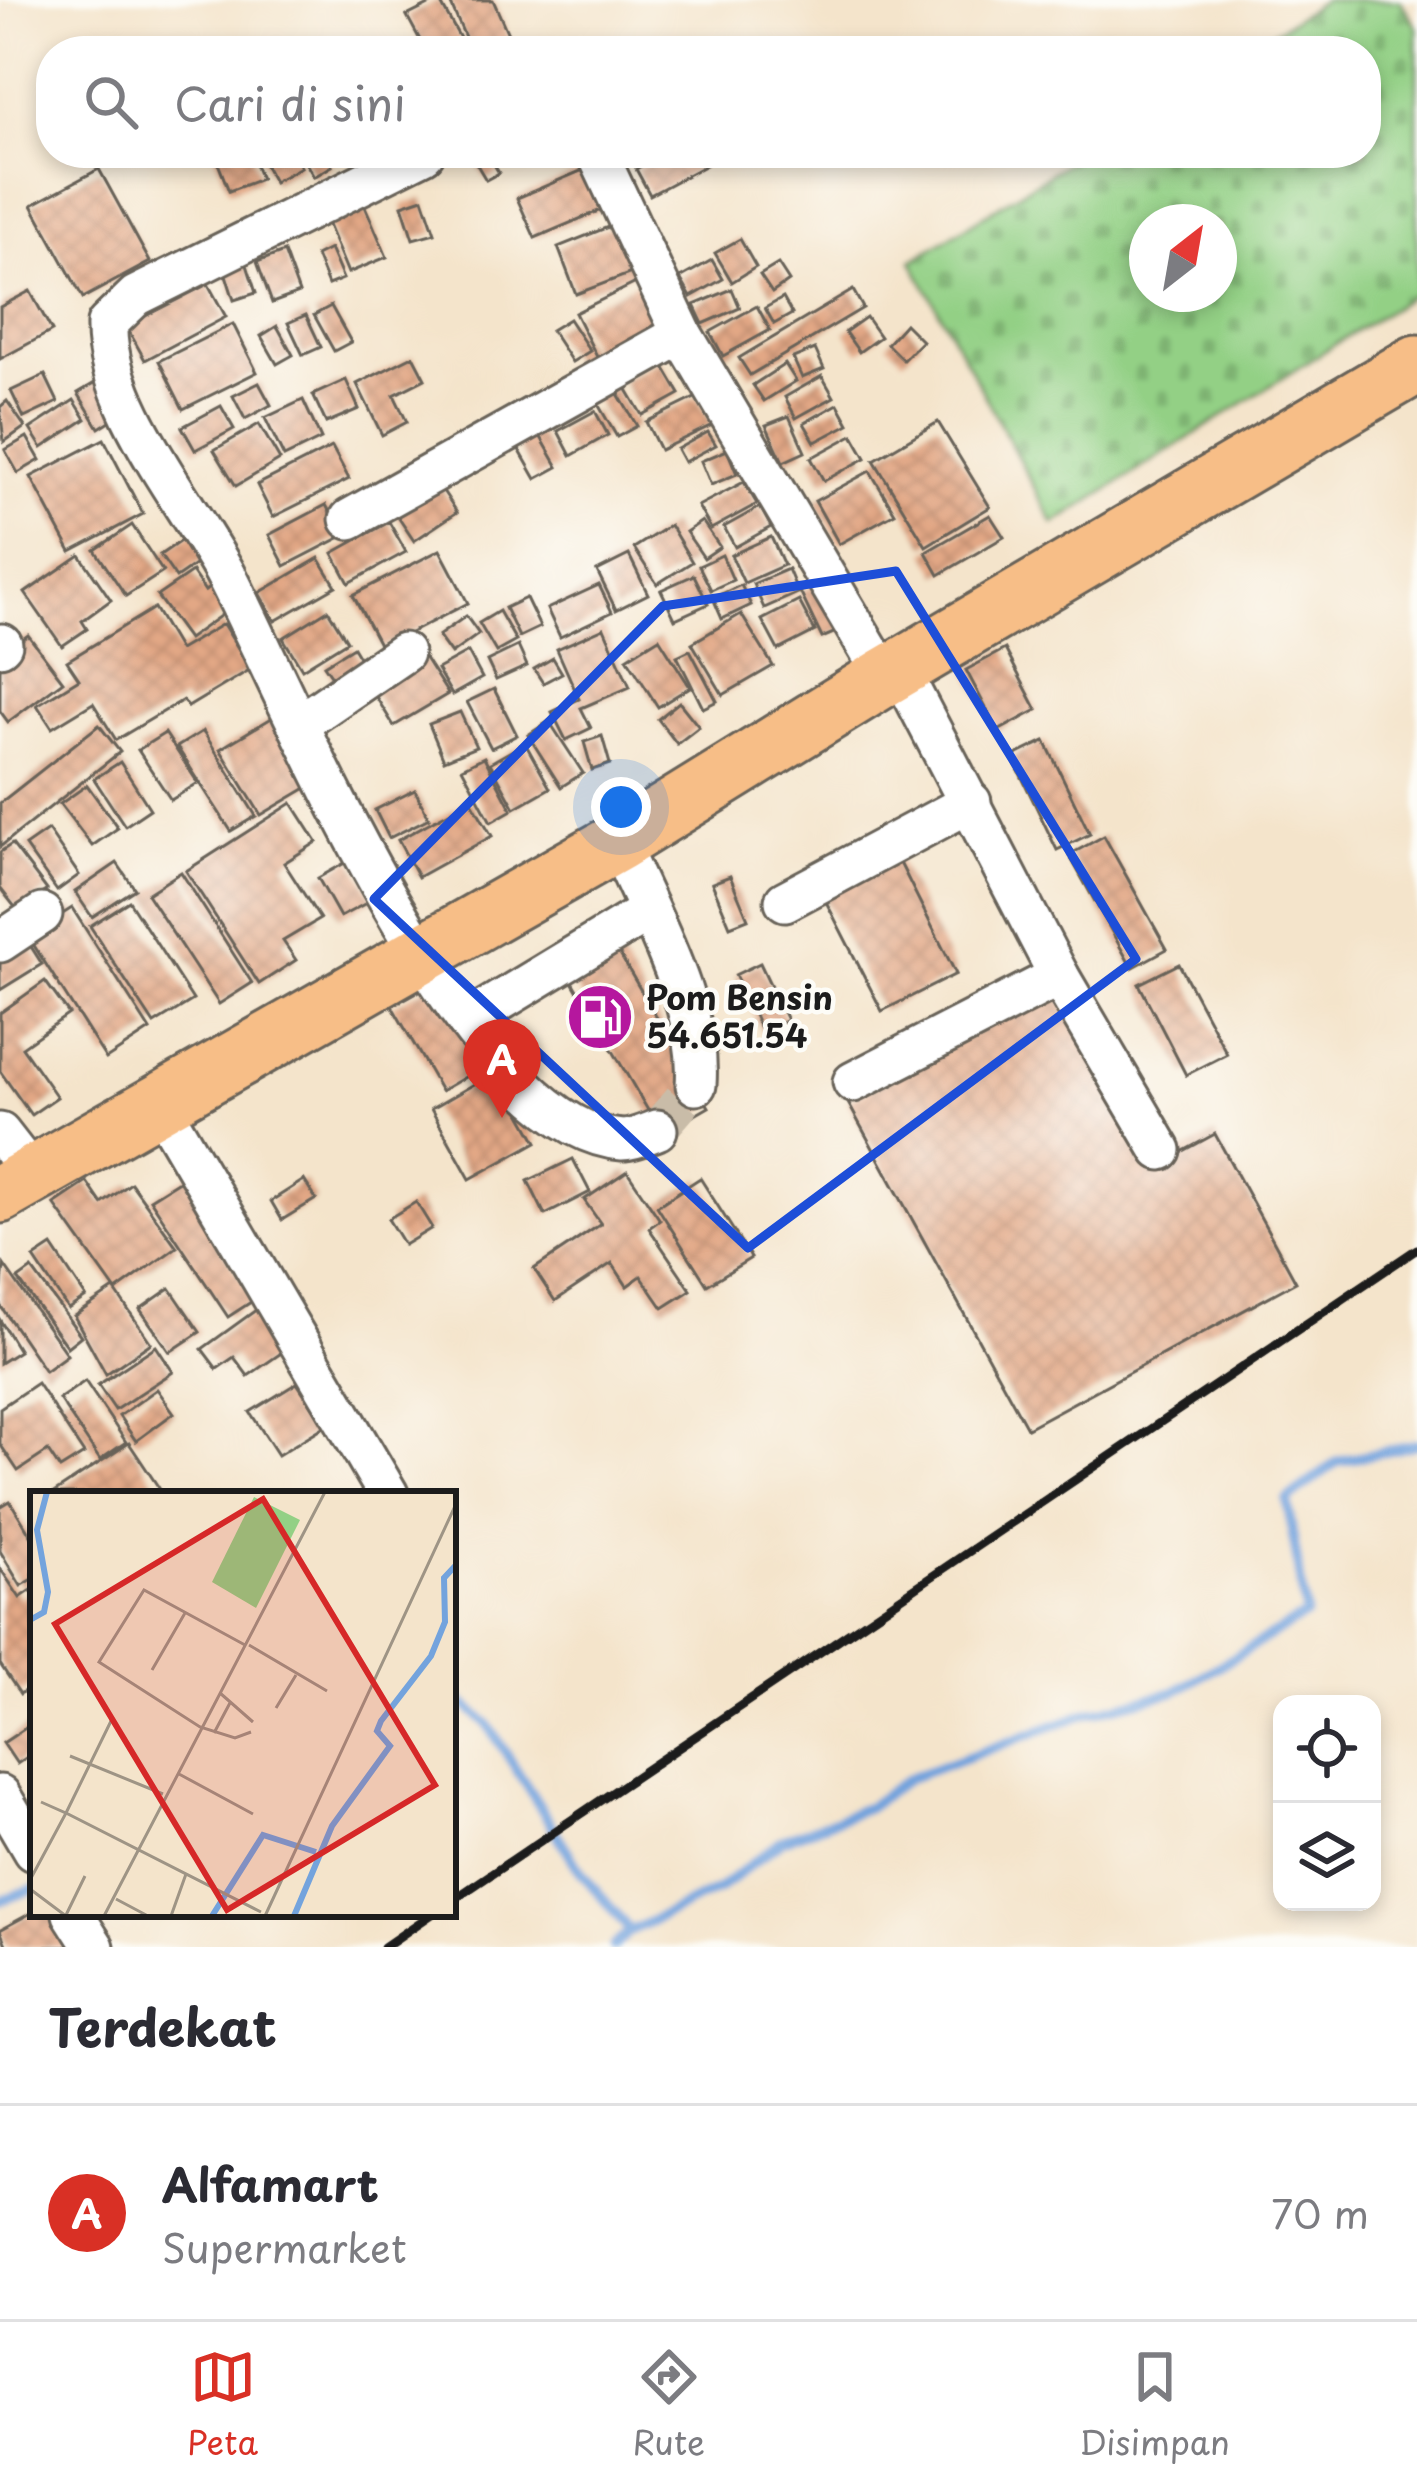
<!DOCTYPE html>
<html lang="id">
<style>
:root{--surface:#fff;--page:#f7f7f7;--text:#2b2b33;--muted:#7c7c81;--line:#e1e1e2;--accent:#d93025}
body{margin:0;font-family:"Playpen Sans",sans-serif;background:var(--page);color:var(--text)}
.controls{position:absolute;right:36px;bottom:36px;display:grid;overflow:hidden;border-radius:24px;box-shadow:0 6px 18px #0003}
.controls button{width:108px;height:108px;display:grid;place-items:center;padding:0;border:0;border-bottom:3px solid var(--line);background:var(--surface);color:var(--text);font:60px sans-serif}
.compass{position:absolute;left:1129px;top:204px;width:108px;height:108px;border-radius:50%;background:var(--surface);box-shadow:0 6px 18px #0003;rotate:31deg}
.you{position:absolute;left:621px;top:807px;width:42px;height:42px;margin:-30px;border:9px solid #fff;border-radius:50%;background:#1a73e8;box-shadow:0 0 0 18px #1a73e833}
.badge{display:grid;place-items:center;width:78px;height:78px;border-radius:50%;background:var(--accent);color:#fff;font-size:39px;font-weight:700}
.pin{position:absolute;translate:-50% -99px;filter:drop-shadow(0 3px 6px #0008)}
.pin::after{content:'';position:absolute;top:63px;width:42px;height:36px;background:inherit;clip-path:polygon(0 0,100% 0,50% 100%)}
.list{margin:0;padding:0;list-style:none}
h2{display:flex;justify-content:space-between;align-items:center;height:156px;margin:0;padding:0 48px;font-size:51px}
h2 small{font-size:39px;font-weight:400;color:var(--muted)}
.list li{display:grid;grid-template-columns:78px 1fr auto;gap:36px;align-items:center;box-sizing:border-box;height:216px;padding:0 48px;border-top:3px solid var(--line)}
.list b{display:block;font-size:45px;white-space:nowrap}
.list p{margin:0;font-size:39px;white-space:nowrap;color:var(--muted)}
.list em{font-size:39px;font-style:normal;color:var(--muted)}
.icon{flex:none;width:66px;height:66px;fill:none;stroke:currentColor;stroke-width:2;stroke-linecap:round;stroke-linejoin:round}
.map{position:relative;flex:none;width:1417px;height:1947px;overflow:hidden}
.search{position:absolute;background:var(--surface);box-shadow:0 6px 18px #0003;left:36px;right:36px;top:36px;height:132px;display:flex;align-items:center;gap:30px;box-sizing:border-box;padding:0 42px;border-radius:48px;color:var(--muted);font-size:45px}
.sheet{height:372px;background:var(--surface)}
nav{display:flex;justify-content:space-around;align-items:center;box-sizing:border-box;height:168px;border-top:3px solid var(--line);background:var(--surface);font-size:33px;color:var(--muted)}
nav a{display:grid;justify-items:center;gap:6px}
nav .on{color:var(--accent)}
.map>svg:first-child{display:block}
.cemetery{fill:url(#cemetery-stones);stroke:#587650;stroke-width:3;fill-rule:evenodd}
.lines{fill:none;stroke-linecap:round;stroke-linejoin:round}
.stream{stroke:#73a3dd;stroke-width:10}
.building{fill:url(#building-cross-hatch)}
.minor-tunnel{stroke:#c9bca8;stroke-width:39;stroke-dasharray:39 20;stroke-linecap:butt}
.minor-casing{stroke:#686259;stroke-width:45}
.highway-casing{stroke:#686259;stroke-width:63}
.minor{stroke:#fff;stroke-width:39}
.highway{stroke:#f7be87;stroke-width:57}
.rail{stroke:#1c1c1c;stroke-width:9}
.marked{fill:none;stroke:#1d4ed8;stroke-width:9;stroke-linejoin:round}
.labels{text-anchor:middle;stroke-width:9;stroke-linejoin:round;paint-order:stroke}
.poi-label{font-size:33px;font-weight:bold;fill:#1c1c1c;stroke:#fdfcf7;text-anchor:start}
.inset-river{fill:none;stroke:#73a3dd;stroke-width:6}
.inset-road{fill:none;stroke:#9e9485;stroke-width:3}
.view{fill:#d62828;fill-opacity:0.15;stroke:#d62828;stroke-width:6}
.inset-edge{fill:none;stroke:#1c1c1c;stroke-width:6}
</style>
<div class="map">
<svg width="1417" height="1947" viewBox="0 0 1417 1947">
<defs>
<pattern id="cemetery-stones" width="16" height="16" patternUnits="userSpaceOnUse" patternTransform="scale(3)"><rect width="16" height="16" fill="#93d085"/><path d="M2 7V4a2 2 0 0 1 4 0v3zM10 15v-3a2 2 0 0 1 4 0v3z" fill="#7eb272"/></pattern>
<pattern id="building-cross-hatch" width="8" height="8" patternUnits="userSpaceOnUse" patternTransform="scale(3)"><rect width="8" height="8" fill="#e2a785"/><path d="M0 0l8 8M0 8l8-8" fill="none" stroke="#c18f72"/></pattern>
</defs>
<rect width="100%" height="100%" fill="#fdfcf7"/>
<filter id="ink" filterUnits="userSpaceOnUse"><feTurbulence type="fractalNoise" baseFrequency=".00833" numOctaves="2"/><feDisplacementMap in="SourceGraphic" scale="24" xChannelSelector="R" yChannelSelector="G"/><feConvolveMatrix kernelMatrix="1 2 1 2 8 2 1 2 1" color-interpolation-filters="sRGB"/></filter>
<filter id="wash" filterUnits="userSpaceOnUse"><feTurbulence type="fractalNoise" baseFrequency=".004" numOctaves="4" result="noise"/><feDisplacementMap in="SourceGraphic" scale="48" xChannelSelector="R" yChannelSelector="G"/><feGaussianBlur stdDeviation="2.7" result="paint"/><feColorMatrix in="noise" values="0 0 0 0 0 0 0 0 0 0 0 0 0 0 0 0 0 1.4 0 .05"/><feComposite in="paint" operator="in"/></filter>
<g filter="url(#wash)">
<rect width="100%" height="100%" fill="#f4e4cb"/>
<!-- cemetery -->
<path class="cemetery" d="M 1324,0 L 1400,0 L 1417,27 L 1417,292 L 1054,524 L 912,261 L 1082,153 L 1366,153 L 1366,51 L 1243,51 ZM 1147,222 L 1219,222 L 1219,294 L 1147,294 Z"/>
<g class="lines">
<!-- stream -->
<g class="stream">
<polyline points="453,1695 487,1723 581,1872 630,1931"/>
<polyline points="0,1901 33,1889"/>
<polyline points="613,1947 630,1931 719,1889 782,1840 868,1807 907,1779 1088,1713 1174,1692 1306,1615 1287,1500 1337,1462 1417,1444"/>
</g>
</g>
<g id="blocks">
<!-- building -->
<g class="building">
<polygon points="439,0 467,51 426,51 407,16"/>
<polygon points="449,0 493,0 511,41 471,51"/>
<polygon points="214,153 250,153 261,179 229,191"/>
<polygon points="258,153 293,153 301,167 274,182"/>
<polygon points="300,153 324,153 332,166 314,177"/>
<polygon points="470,153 487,153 499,173 486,180"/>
<polygon points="665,153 699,153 706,165 650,195 636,169"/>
<polygon points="99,169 150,262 83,298 32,205"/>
<polygon points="583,170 601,210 535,238 517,198"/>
<polygon points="361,197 387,257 348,273 323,213"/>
<polygon points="423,198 435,233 413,239 402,205"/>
<polygon points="618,223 637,271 576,294 558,247"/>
<polygon points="740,239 756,267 732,282 715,253"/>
<polygon points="242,249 256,293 234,300 220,256"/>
<polygon points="330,249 343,279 328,285 316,256"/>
<polygon points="284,252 299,293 272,303 257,262"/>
<polygon points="712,260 723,279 691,297 680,278"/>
<polygon points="778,264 789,281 772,293 760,275"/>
<polygon points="638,282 662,331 599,361 575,313"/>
<polygon points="208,284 226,317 145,360 126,326"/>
<polygon points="732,289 740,308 703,324 694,305"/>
<polygon points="853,290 863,308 750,375 739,358"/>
<polygon points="30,291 52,331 0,359 0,307"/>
<polygon points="783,298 792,314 774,324 765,308"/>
<polygon points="331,306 351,342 334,351 314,315"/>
<polygon points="757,306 770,330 723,356 710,332"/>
<polygon points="306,315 321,347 303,355 288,323"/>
<polygon points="866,317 880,337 859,352 845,332"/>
<polygon points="569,319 590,351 572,362 551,330"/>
<polygon points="233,324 257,372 183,409 159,361"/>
<polygon points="905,324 922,341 903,360 887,344"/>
<polygon points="277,326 293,355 277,364 261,336"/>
<polygon points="815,349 824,369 802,378 793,358"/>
<polygon points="413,356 425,379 394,395 407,422 382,435 357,384"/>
<polygon points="660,360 680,394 642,415 622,381"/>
<polygon points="785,364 796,381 764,401 753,385"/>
<polygon points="45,375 58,402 24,418 11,391"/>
<polygon points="108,375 129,409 99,428 78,393"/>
<polygon points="822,376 834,397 796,418 785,397"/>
<polygon points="346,380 359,409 326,423 313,395"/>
<polygon points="259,383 271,405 245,419 233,396"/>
<polygon points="614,387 637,426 617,437 595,399"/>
<polygon points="697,397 712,425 660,450 646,422"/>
<polygon points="74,400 86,419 42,448 30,429"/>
<polygon points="303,400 321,439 284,457 265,418"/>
<polygon points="7,401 25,427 4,442 0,407"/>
<polygon points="838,404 849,424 815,442 804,423"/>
<polygon points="221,406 234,429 195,450 182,427"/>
<polygon points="595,411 608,435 571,456 558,431"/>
<polygon points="789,416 805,452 783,462 766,425"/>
<polygon points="938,422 990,507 926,546 874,460"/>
<polygon points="259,424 280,460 236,486 214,450"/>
<polygon points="538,432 558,467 536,479 516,444"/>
<polygon points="708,432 716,445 684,462 677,449"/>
<polygon points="853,435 866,458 824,481 811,458"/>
<polygon points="27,437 40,460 18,473 5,450"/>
<polygon points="104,439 143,514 71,552 31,477"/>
<polygon points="332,447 349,479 273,517 257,485"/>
<polygon points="727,450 737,474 711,485 701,461"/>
<polygon points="870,471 895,513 839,544 815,501"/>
<polygon points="744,482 757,504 711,529 698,506"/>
<polygon points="439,485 457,512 414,541 396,514"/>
<polygon points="326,505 343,536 285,566 269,535"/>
<polygon points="760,507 771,527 735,547 724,527"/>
<polygon points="990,515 1004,537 939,575 926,552"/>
<polygon points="702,521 720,547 704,558 686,532"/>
<polygon points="389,522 406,552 349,583 333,553"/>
<polygon points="132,525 163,572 126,596 95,550"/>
<polygon points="670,525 692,562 657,584 634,548"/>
<polygon points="195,531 211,554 176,578 160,555"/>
<polygon points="771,537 784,565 744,583 731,555"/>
<polygon points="440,550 468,603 381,648 353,595"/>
<polygon points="80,555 111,600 82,621 87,629 62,646 25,593"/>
<polygon points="629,555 648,594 616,610 597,571"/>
<polygon points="722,555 733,580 711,590 699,566"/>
<polygon points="319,558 336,586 275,621 259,593"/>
<polygon points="788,569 798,593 764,608 753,584"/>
<polygon points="192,572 205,591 213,585 230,609 188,639 157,596"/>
<polygon points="694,575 708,604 675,619 661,590"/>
<polygon points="826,580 848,627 822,638 800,592"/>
<polygon points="599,585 612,612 560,637 547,609"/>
<polygon points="741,585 751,605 722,619 713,598"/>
<polygon points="526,598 540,627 519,637 505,608"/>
<polygon points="799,601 815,631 778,650 762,620"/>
<polygon points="154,608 179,650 223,624 251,669 188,707 183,700 116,740 93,703 52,728 37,705 79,679 67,661"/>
<polygon points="328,610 347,641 302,669 283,638"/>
<polygon points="499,611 516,641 496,652 479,623"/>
<polygon points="741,614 773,666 723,695 692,643"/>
<polygon points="466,616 479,634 451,654 438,636"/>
<polygon points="604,628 630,687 581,708 591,728 566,740 552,712 579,699 557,649"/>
<polygon points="28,635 63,681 8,722 0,711 0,656"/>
<polygon points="659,638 690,687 658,707 627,658"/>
<polygon points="518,646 527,666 496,680 487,661"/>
<polygon points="353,647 365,667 337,684 324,665"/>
<polygon points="1005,649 1037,710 998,731 966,670"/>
<polygon points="690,650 717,701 703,708 677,656"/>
<polygon points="468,652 482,678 452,695 437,669"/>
<polygon points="423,655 448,694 394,726 370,687"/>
<polygon points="553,658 562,673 543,683 534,669"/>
<polygon points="494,689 517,735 491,748 467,702"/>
<polygon points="679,702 699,727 677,744 658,719"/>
<polygon points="460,712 476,747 444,760 429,724"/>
<polygon points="275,716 315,783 261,815 220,749"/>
<polygon points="549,721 583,773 561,787 528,735"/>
<polygon points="99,725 120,752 0,847 0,803"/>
<polygon points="203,731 256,816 231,831 177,747"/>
<polygon points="165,733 198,783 171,800 138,750"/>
<polygon points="602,736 610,764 592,770 584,742"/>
<polygon points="1045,741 1090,834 1057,850 1012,757"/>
<polygon points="525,743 550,788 515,808 490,763"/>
<polygon points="484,757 512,810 491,822 462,768"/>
<polygon points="120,762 150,809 125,826 94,779"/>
<polygon points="87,785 118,828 92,846 60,804"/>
<polygon points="415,790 429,818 389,838 375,810"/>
<polygon points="471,800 492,836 418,877 398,840"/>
<polygon points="292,803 317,842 284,863 320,919 283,941 296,960 259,984 186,871"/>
<polygon points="48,830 79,875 57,891 25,846"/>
<polygon points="1104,836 1167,949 1132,968 1069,855"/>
<polygon points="12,844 47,890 18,911 0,888 0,852"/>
<polygon points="896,855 956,974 882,1011 821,892"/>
<polygon points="352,859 374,899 340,917 318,878"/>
<polygon points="117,863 135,889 92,917 75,892"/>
<polygon points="181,872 252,983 219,1004 147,894"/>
<polygon points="730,876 748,919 730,926 712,883"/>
<polygon points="129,901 193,1000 154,1024 90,926"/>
<polygon points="72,908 150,1030 106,1059 28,936"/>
<polygon points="21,931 42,964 0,990 0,944"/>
<polygon points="612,941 709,1107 662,1134 564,968"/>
<polygon points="760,963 787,1020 762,1032 735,975"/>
<polygon points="1179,964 1227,1054 1186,1075 1139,984"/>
<polygon points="45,981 69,1014 22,1047 57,1097 31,1115 0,1071 0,1013"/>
<polygon points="437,981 486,1065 441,1091 392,1006"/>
<polygon points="1056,989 1154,1167 1215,1134 1296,1282 1027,1428 847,1101"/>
<polygon points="497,1071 537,1142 470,1179 431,1109"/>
<polygon points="573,1159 590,1192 545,1215 528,1181"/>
<polygon points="627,1171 660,1220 649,1228 691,1290 663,1308 641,1276 627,1286 612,1263 555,1301 534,1269 601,1224 584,1200"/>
<polygon points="193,1172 233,1232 217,1243 254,1300 228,1317 150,1199"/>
<polygon points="700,1178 751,1258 707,1285 657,1206"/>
<polygon points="304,1180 316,1199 282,1220 271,1201"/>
<polygon points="87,1182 102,1204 131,1183 177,1247 116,1291 54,1204"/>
<polygon points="416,1202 432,1228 404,1245 388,1219"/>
<polygon points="52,1246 86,1297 68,1309 34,1258"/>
<polygon points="4,1265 67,1355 45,1371 0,1305"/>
<polygon points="32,1269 81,1336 67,1347 18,1279"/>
<polygon points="170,1288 200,1332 170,1352 140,1309"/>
<polygon points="114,1289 151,1343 106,1374 74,1316"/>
<polygon points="260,1307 290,1347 248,1376 234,1357 217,1369 202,1349"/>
<polygon points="0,1320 19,1351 0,1363"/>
<polygon points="156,1346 173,1372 115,1410 98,1385"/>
<polygon points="85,1381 126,1442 100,1460 59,1399"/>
<polygon points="37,1383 84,1454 60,1469 48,1451 18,1471 0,1444 0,1408"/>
<polygon points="297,1383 325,1426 278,1455 250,1412"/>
<polygon points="157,1389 174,1413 136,1441 119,1416"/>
<polygon points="129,1443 163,1494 52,1494"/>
<polygon points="10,1501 33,1539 33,1579 21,1586 0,1551 0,1507"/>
<polygon points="0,1568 20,1598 33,1589 33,1685 20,1694 0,1664"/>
<polygon points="33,1723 33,1753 17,1764 3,1743"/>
<polygon points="33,1912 61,1914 78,1947 7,1947 0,1930"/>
</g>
</g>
</g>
<g filter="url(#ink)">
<use href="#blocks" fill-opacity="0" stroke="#686259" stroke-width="3"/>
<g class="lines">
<!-- minor-tunnel -->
<polyline class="minor-tunnel" points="657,1130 696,1085"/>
<defs>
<g id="minor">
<path d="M 424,153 L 136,296 L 107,324 C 104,407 190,505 227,577 C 292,704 466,1130 622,1140 C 633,1140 646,1134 657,1130"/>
<polyline points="597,153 682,334 885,677"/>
<polyline points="350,519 682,334"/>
<polyline points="0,646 2,644"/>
<polyline points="899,668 1059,976 1161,1150"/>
<polyline points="299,724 403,653"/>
<path d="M 618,842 C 649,916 702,1003 696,1085"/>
<polyline points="785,901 971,802"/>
<polyline points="0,942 42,914"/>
<polyline points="467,1021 647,912"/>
<polyline points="853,1082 1059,976"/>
<polyline points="159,1104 388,1494"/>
<polyline points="0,1133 32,1174"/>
<polyline points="0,1795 33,1851"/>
<polyline points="73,1914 94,1947"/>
</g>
<polyline id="highway" points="0,1194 618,842 885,677 1417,364"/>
</defs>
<!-- minor casing -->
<use href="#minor" class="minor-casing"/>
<!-- highway casing -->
<use href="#highway" class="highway-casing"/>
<!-- minor -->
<use href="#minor" class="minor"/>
<!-- highway -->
<use href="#highway" class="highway"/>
<!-- rail -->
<g class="rail">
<polyline points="453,1900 1417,1249"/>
<polyline points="384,1947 432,1914"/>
</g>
</g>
</g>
<!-- marked area -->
<path class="marked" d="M 896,571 L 1136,959 L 748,1248 L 374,899 L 663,606 Z"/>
<!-- icons -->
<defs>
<symbol id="fuel-disc" viewBox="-11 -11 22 22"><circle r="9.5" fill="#b5179e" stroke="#fdfcf7"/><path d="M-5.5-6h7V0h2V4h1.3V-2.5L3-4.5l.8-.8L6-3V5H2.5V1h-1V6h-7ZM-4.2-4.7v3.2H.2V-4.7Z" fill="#fff"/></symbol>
</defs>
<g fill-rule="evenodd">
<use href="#fuel-disc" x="562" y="979" width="76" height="76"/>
</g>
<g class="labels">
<!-- poi labels -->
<g class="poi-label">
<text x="646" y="1010">Pom Bensin<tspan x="646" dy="38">54.651.54</tspan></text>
</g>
</g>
<!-- overview -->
<g transform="translate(30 1491)">
<rect width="426" height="426" fill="#f4e4cb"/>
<path d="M 224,6 L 270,29 L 226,117 L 182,91 Z" fill="#93d085"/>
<path class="inset-river" d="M 0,129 L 14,121 L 18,101 L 7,39 L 17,1M 182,425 L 233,344 L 286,361M 264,425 L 302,335 L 360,255 L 347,240 L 351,230 L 401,165 L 415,131 L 414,87 L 426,74"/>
<path class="inset-road" d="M 215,154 L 114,99 L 69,171 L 170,236 L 205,247 L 221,241M 219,154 L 297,200M 122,179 L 155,122M 190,202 L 223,231M 246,217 L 266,184M 184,242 L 201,210M 40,265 L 133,303M 149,283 L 223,323M 11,311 L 36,322 L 82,228M 0,389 L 36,322 L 231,421M 0,398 L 36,425M 86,408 L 118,425M 36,424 L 55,385M 74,425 L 295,1M 141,425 L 156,383M 235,425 L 426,13"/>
<path class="view" d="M 233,8 L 405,294 L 197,419 L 25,133 Z"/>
<rect width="426" height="426" class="inset-edge"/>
</g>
</svg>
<div class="controls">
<button><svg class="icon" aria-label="locate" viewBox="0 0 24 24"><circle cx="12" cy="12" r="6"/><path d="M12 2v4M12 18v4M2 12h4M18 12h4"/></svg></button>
<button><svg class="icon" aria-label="layers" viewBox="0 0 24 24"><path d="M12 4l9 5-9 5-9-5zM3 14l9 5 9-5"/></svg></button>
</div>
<svg class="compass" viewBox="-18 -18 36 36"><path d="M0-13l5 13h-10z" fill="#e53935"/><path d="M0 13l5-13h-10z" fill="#7c7c81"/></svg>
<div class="you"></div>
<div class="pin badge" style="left:502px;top:1118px">A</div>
<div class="search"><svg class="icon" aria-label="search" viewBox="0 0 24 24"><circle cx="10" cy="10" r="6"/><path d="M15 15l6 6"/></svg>Cari di sini</div>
</div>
<section class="sheet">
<h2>Terdekat<small></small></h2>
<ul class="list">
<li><span class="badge">A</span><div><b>Alfamart</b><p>Supermarket</p></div><em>70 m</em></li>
</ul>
</section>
<nav>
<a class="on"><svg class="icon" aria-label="map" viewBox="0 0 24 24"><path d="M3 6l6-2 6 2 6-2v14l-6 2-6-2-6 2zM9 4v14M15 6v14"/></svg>Peta</a>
<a><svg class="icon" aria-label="directions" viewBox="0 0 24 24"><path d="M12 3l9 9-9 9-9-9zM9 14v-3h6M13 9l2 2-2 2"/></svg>Rute</a>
<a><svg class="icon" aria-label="saved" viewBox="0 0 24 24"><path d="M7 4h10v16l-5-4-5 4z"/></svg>Disimpan</a>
</nav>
